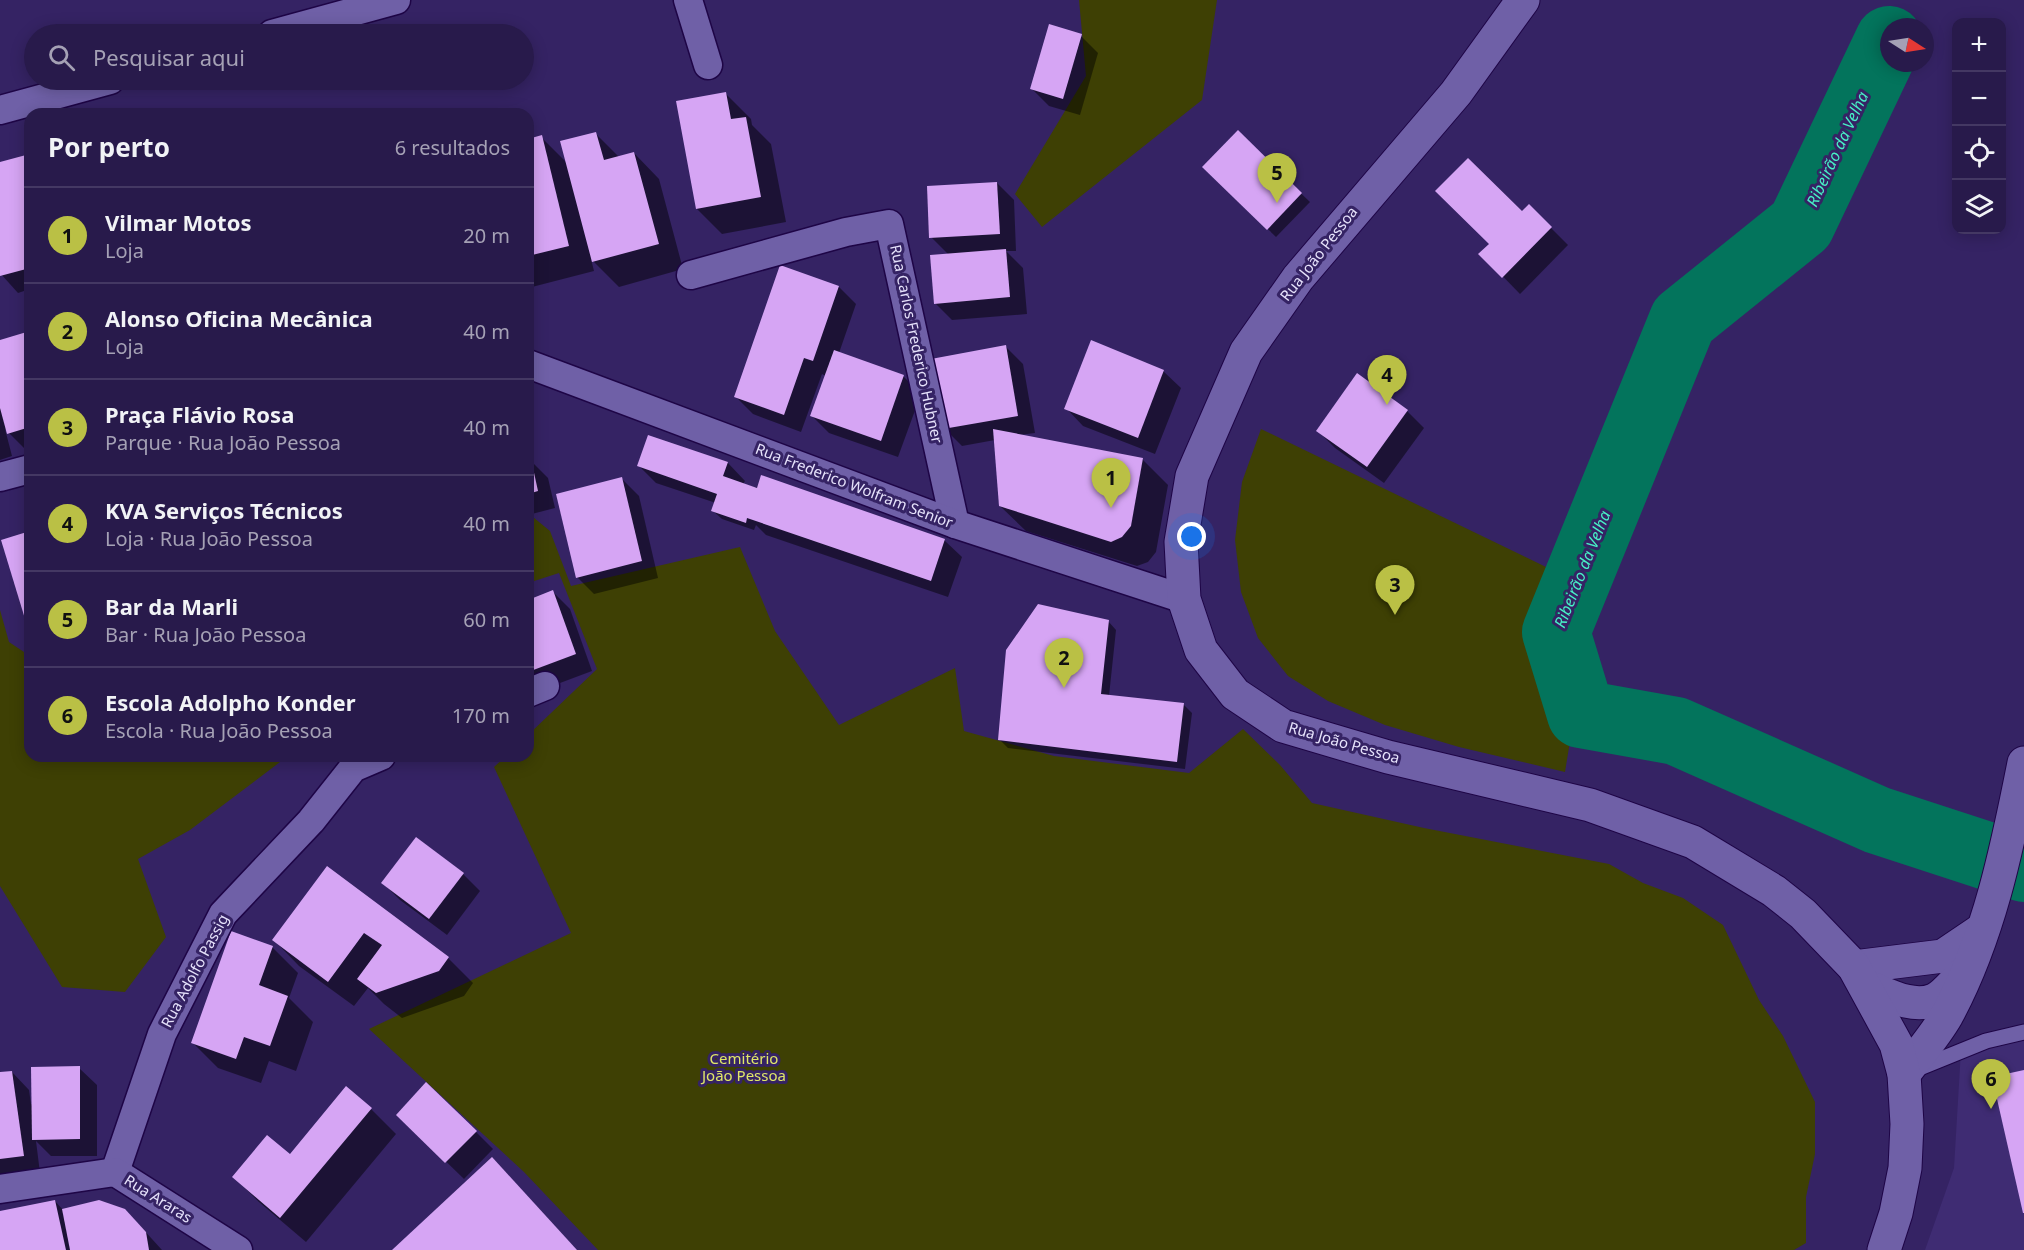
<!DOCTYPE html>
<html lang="pt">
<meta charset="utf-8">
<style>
:root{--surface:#281a4b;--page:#342755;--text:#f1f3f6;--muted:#a5a1b5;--line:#443863;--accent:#bac045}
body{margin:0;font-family:"Noto Sans",sans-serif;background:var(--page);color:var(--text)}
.controls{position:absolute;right:18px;top:18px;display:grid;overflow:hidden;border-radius:12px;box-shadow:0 3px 15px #0003}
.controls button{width:54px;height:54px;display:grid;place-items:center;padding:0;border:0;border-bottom:2px solid var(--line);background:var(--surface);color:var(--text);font:30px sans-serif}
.compass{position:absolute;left:1880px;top:18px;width:54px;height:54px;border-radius:50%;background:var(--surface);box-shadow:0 3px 15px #0003;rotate:102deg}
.you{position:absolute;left:1192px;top:537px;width:21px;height:21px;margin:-15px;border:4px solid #fff;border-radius:50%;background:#1a73e8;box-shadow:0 0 0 9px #1a73e833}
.badge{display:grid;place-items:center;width:39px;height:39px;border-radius:50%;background:var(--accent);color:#111;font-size:20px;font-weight:700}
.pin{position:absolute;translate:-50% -50px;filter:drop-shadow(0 2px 3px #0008)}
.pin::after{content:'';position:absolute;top:32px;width:21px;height:18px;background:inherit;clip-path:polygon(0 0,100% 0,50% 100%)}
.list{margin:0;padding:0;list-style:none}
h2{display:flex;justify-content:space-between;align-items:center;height:78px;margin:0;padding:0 24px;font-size:26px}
h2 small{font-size:20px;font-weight:400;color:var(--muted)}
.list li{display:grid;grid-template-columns:39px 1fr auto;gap:18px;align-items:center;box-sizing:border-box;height:96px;padding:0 24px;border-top:2px solid var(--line)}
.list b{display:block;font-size:22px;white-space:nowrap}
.list p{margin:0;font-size:20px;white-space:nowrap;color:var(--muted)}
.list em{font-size:20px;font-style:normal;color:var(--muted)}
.icon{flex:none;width:33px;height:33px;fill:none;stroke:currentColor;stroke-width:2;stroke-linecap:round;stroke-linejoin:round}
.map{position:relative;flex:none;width:2024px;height:1250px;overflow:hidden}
.search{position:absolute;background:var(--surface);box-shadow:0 3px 15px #0003;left:24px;top:24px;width:510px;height:66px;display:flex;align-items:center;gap:15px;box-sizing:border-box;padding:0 21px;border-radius:33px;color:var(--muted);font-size:22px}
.panel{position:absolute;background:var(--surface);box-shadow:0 3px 15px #0003;left:24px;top:108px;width:510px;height:654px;border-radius:18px}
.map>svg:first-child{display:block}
.built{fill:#3f2c73}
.green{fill:#3e4004}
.shadow{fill:#0007}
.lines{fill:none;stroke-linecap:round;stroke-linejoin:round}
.river{stroke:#03745c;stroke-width:68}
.building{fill:#d6a5f4}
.service-casing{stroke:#1e0546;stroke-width:17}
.minor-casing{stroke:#1e0546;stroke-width:31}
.tertiary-casing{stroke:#1e0546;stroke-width:35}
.secondary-casing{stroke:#1e0546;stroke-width:35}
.service{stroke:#6f60a7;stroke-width:15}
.minor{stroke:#6f60a7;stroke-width:28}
.tertiary{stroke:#6f60a7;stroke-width:33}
.secondary{stroke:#6f60a7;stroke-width:33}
.labels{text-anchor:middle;stroke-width:6;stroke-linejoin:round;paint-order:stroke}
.street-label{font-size:15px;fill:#e6e2fb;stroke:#352364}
.park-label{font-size:15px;fill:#e0e768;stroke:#352364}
.water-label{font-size:16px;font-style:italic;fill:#47f1c6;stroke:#352364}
</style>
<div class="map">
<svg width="2024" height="1250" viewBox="0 0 2024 1250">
<rect width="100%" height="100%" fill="#352364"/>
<!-- built -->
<polygon class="built" points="2024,1037 2024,1250 1925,1250 1954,1168 1961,1050"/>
<!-- green -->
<g class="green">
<polygon points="1079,0 1217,0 1202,100 1042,227 1015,194 1086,76"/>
<polygon points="1261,429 1546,567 1537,655 1554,702 1573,723 1565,772 1459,747 1385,725 1328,701 1288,676 1258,638 1241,592 1235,540 1242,482"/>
<polygon points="528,513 550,531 571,586 740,547 775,631 839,725 955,668 964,731 1054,756 1189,773 1243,729 1280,765 1312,803 1424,828 1609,864 1643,883 1683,898 1723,925 1759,1000 1783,1036 1815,1102 1815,1154 1806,1197 1806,1243 1794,1250 598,1250 524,1172 369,1029 571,933 494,767 506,756 528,756 528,735 597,669 559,573 528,583"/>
<polygon points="0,610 9,642 30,656 30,756 288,756 190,830 138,859 166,937 125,992 62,987 0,886"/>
</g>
<!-- shadow -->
<g class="shadow">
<polygon points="1081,36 1098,53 1080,115 1049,106 1032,89"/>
<polygon points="725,93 751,119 752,125 771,144 786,222 722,234 697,209"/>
<polygon points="595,133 619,157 634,153 659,179 683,269 619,287 591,259 594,271 528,288 528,140 541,137 568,164"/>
<polygon points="1238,133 1310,202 1276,237 1204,167"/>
<polygon points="25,156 30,161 30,289 18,293 0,273 0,163"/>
<polygon points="997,183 1014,200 1016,251 1006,251 1023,268 1027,314 952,320 935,303 949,255 931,237"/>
<polygon points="1529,206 1568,245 1520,294 1481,254"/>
<polygon points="781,267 839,287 856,304 839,353 904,377 921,394 898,457 829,433 812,416 826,376 822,374 801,432 753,414 736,397"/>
<polygon points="30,333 30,449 26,450 5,429 12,456 0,460 0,341"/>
<polygon points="1006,347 1023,364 1035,433 1019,435 1142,459 1168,485 1156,552 1148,562 1137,566 1026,531 1000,506 995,440 962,446 944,428"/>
<polygon points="1163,371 1181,388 1155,454 1083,426 1066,408"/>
<polygon points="1407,411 1424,428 1384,483 1335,448 1318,431"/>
<polygon points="649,436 728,463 745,481 743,484 944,540 962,557 948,597 766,535 756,525 754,530 722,519 713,511 716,503 656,483 639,466"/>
<polygon points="528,446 532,462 548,478 555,508 528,515"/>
<polygon points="622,479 639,496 658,578 594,594 577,577"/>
<polygon points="553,592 570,609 592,671 528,695 528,601"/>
<polygon points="1108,621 1116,630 1109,696 1183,704 1192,713 1185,769 1008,748 999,739"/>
<polygon points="327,868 448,958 473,983 464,996 402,1018 384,1004 368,988 354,1006 299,966 274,940"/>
<polygon points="463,874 480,891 447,935 400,900 383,883"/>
<polygon points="272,947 298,973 289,998 313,1022 296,1071 269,1061 261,1083 218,1068 193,1043"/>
<polygon points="79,1068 97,1085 97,1156 51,1156 36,1141 40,1173 0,1178 0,1074 12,1072 29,1090 31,1104 33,1104"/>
<polygon points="371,1109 396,1134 306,1242 259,1202 234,1177 290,1156"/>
<polygon points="398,1115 476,1132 493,1149 464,1179"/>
<polygon points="55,1201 63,1210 142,1228 162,1250 0,1250 0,1213"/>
</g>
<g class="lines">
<!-- river -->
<polyline class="river" points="1889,40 1801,225 1683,320 1556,632 1581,714 1676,731 1877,820 2024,868"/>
</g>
<!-- building -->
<g class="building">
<polygon points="1049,24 1082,34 1063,99 1030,89"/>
<polygon points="726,92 731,119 746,117 761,197 696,209 676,101"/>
<polygon points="1238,130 1302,193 1267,230 1202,167"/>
<polygon points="596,132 604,160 634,152 659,244 592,262 560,141"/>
<polygon points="542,135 569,246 528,256 528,139"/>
<polygon points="26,155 30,171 30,268 0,276 0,162"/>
<polygon points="1468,158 1522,211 1529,204 1552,227 1502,278 1478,254 1489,244 1435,191"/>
<polygon points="997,182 1000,234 929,238 927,186"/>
<polygon points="1006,249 1010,297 934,304 930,255"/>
<polygon points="780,265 839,286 813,361 804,358 784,415 734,397"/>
<polygon points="30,331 30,427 7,434 0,408 0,340"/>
<polygon points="1091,340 1164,370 1138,438 1064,409"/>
<polygon points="1006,345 1018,416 943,429 931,359"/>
<polygon points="834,350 904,375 881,441 810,416"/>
<polygon points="1357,373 1408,410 1367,467 1316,431"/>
<polygon points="993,429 1143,458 1131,526 1122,537 1111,542 999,506"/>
<polygon points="648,435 728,462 723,476 757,488 761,475 945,539 931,581 747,518 746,523 711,511 717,494 637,466"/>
<polygon points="531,459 538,491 528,494 528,460"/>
<polygon points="622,477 642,561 576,578 556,494"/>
<polygon points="30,531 30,632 29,632 1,540"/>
<polygon points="553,590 576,654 528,672 528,600"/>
<polygon points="1038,604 1109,620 1101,694 1184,703 1177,762 998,740 1006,650"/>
<polygon points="416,837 464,873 429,919 381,883"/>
<polygon points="327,866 449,957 439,971 376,993 357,979 382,945 364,933 328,982 272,940"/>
<polygon points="231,931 273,946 259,985 288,996 270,1046 244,1037 236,1059 191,1043"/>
<polygon points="80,1066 80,1139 32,1140 31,1067"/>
<polygon points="2024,1070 2024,1213 2023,1213 1992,1077"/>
<polygon points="12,1071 24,1156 0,1159 0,1072"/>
<polygon points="426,1082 477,1131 445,1163 396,1115"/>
<polygon points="346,1086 372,1108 280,1218 232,1177 267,1135 290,1154"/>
<polygon points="492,1157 577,1250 392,1250"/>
<polygon points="55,1200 66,1250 0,1250 0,1211"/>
<polygon points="99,1200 125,1209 146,1232 149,1250 70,1250 62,1209"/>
</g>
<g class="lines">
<defs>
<polyline id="service" points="1917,1069 1986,1041 2024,1032"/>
<g id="minor">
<polyline points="688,0 708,65"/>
<polyline points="272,34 396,0"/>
<polyline points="0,110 110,80"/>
<polyline points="691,275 846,232 889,224 955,524"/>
<polyline points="528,364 955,524 1184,599"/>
<polyline points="0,477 30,469"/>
<polyline points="528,693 545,686"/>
<polyline points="115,1172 162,1034 223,914 311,821 353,768 381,756"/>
<polyline points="0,1189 115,1172 238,1250"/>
</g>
<g id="tertiary">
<polyline points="1854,967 1943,956 1983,929"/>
<path d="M 1866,986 C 1887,994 1912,1009 1934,1000 C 1944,996 1954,982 1962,975"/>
<path d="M 1904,1074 C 1918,1055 1935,1036 1947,1015 C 1989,937 2007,849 2024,763"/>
</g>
<polyline id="secondary" points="1523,0 1456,93 1298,278 1246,352 1192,476 1181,542 1184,599 1201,650 1235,694 1283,726 1388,757 1590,805 1693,842 1774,891 1803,914 1854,967 1896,1044 1904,1074 1907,1124 1905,1168 1896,1213 1884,1250"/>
</defs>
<!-- service casing -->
<use href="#service" class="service-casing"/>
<!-- minor casing -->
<use href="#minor" class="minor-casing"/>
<!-- tertiary casing -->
<use href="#tertiary" class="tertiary-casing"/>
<!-- secondary casing -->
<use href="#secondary" class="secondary-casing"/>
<!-- service -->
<use href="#service" class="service"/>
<!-- minor -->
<use href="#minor" class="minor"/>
<!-- tertiary -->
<use href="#tertiary" class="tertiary"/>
<!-- secondary -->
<use href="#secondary" class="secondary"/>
</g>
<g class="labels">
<!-- street labels -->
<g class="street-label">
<text transform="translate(1319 254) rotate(-52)" y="5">Rua João Pessoa</text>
<text transform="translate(916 344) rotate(78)" y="5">Rua Carlos Frederico Hubner</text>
<text transform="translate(854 486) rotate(21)" y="5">Rua Frederico Wolfram Senior</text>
<text transform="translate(1344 743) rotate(16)" y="5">Rua João Pessoa</text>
<text transform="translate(195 971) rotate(-62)" y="5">Rua Adolfo Passig</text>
<text transform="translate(158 1199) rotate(32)" y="5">Rua Araras</text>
</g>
<!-- park labels -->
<g class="park-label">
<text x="744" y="1064">Cemitério<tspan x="744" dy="17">João Pessoa</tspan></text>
</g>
<!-- water labels -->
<g class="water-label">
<text transform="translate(1837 149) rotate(-65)" y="6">Ribeirão da Velha</text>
<text transform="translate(1582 569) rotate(-68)" y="6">Ribeirão da Velha</text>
</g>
</g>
</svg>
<div class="controls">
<button>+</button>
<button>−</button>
<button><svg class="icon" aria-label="locate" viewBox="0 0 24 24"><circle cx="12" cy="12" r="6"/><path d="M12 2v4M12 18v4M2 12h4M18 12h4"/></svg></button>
<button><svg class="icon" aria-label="layers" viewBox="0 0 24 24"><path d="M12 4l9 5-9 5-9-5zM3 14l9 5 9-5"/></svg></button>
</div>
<svg class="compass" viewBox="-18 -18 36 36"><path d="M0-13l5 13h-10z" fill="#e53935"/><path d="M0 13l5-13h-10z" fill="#a5a1b5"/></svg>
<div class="you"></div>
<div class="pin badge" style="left:1111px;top:508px">1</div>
<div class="pin badge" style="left:1064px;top:688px">2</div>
<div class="pin badge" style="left:1395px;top:615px">3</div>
<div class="pin badge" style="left:1387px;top:405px">4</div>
<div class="pin badge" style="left:1277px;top:203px">5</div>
<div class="pin badge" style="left:1991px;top:1109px">6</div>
<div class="search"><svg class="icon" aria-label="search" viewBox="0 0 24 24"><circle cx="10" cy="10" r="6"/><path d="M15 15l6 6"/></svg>Pesquisar aqui</div>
<section class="panel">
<h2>Por perto<small>6 resultados</small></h2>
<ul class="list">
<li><span class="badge">1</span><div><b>Vilmar Motos</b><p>Loja</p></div><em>20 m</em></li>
<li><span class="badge">2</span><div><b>Alonso Oficina Mecânica</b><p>Loja</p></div><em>40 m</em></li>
<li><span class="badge">3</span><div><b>Praça Flávio Rosa</b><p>Parque · Rua João Pessoa</p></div><em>40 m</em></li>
<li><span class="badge">4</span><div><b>KVA Serviços Técnicos</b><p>Loja · Rua João Pessoa</p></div><em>40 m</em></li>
<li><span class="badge">5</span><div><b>Bar da Marli</b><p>Bar · Rua João Pessoa</p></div><em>60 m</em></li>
<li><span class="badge">6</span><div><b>Escola Adolpho Konder</b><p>Escola · Rua João Pessoa</p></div><em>170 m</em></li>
</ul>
</section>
</div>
